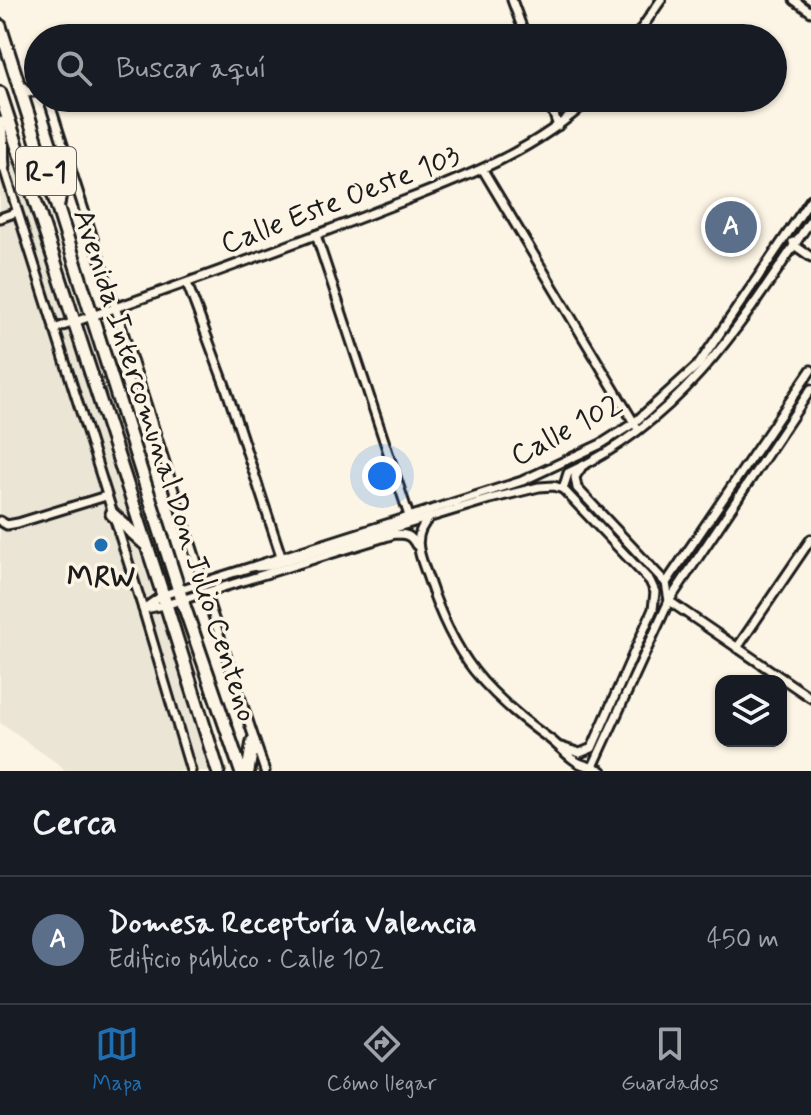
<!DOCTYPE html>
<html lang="es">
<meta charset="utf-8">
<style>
:root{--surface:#171b24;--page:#20242c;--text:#f1f3f6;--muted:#9ea1a6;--line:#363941;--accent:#1f6fb2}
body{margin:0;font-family:Mynerve,sans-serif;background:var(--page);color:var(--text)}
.controls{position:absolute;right:24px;bottom:24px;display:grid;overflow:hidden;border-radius:16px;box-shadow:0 2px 6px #0004}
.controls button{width:72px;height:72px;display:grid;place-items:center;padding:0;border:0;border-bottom:2px solid var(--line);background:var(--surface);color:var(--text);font:40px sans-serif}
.you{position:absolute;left:382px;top:476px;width:28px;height:28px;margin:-20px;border:6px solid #fff;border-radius:50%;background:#1a73e8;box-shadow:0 0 0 12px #1a73e833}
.badge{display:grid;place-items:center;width:52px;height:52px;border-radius:50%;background:var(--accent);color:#fff;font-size:26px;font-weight:700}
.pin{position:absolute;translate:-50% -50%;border:4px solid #fff;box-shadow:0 2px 8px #0006}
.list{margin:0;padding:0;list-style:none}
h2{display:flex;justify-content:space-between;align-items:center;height:104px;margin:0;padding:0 32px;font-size:34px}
h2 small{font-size:26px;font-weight:400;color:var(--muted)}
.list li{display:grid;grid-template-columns:52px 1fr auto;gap:24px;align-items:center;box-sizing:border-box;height:128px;padding:0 32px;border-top:2px solid var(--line)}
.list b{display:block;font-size:30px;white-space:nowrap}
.list p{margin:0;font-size:26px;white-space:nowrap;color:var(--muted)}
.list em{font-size:26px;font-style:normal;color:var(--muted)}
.icon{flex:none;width:44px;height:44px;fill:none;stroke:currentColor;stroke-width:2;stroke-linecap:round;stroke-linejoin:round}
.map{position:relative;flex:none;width:811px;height:771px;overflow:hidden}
.search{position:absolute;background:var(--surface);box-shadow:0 2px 6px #0004;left:24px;right:24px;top:24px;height:88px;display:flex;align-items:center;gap:20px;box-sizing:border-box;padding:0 28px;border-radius:44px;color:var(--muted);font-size:30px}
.sheet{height:232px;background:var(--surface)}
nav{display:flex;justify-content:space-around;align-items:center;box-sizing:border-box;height:112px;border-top:2px solid var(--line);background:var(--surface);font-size:22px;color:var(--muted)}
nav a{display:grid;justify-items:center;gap:4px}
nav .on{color:var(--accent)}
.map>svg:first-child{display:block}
.built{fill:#ebe5d6}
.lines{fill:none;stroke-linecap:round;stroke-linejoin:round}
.minor-casing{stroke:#1c1c1c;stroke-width:13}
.primary-casing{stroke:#1c1c1c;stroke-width:17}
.minor{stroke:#fcf5e5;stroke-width:7}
.primary{stroke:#fcf5e5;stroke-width:11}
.poi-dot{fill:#1f6fb2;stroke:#fcf5e5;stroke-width:3}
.labels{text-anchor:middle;stroke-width:7;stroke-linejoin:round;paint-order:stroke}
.shield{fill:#fcf5e5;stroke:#5f5d58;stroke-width:2}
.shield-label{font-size:28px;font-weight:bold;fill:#1c1c1c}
.street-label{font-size:30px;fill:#1c1c1c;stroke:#fcf5e5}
.poi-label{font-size:30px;font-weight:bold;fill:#1c1c1c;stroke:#fcf5e5}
</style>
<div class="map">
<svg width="811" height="771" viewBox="0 0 811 771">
<rect width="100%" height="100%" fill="#fcf5e5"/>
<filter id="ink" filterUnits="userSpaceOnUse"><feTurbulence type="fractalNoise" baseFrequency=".0125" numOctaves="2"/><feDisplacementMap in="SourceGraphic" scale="16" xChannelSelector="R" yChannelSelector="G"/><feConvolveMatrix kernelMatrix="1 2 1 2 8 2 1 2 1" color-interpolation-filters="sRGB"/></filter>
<g filter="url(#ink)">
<!-- built -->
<polygon class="built" points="0,116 151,588 210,771 64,771 61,766 0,723"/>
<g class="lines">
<defs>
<g id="minor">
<polyline points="512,0 526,38"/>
<polyline points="794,0 811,12"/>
<polyline points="635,38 661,0"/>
<polyline points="20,84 29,92 38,92"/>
<polyline points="48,98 203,581"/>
<polyline points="548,98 558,126"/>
<polyline points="2,162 143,609 191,771"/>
<polyline points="483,170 636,426"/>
<polyline points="60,205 67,163"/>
<polyline points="0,218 17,212"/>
<polyline points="316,235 409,516"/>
<polyline points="793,242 794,245 811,257"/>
<polyline points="187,283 226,388 281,556"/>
<path d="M 54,329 C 159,293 262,256 365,216 C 445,184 527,159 591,98"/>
<polyline points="581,468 575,477 577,488 666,583 669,601 811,698"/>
<path d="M 563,489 L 568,473 C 683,420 744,320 811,220"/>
<path d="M 430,517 C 410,537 420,555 428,578 C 454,657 484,692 551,740 C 560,747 569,758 579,763 C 587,767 594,766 602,771"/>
<polyline points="0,521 7,525 18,523 106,496"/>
<polyline points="257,567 269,566 490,499 539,487 554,486 563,489"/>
<polyline points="666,583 811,370"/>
<polyline points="205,592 265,771"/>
<polyline points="143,609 163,595 522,481 601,444 634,423 699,364 811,199"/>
<path d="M 145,609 L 165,605 L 395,534 C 406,534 411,535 416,545"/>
<polyline points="737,648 811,539"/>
<polyline points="561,747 580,753 592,748 653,609 655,592 650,581 563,489"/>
<polyline points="591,771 669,601 811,389"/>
</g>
<g id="primary">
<polyline points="0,26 182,600 241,771"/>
<polyline points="0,93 163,595 218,771"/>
<polyline points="0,123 3,166"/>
<polyline points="112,514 144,543"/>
<polyline points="248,771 253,741"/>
</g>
</defs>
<!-- minor casing -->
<use href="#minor" class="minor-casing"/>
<!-- primary casing -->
<use href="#primary" class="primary-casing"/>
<!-- minor -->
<use href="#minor" class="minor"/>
<!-- primary -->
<use href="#primary" class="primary"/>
</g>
</g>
<!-- markers -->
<circle class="poi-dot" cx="101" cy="545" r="8"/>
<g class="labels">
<!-- shield labels -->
<rect class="shield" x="16" y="147" width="60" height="48" rx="6"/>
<g class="shield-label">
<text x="46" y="181">R-1</text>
</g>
<!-- street labels -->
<g class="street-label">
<text transform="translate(340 199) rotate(-21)" y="10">Calle Este Oeste 103</text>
<text transform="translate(566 429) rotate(-28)" y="10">Calle 102</text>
<text transform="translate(166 465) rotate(72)" y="10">Avenida Intercomunal Don Julio Centeno</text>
</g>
<!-- poi labels -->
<g class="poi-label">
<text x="101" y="586">MRW</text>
</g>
</g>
</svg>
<div class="controls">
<button><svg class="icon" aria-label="layers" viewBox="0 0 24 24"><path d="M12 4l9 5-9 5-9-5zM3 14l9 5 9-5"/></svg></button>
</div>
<div class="you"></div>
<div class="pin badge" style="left:731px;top:227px;background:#5c6f8a">A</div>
<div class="search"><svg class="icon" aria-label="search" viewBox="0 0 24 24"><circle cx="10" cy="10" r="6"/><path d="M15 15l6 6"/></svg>Buscar aquí</div>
</div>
<section class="sheet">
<h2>Cerca<small></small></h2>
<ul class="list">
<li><span class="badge" style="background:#5c6f8a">A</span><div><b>Domesa Receptoría Valencia</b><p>Edificio público · Calle 102</p></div><em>450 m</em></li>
</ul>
</section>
<nav>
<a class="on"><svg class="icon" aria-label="map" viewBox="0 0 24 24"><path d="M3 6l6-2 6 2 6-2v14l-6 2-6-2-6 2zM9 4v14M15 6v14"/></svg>Mapa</a>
<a><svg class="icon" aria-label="directions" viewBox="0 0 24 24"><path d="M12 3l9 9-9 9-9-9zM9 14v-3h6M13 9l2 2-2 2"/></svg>Cómo llegar</a>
<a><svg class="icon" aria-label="saved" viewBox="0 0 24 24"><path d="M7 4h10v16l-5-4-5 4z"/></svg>Guardados</a>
</nav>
